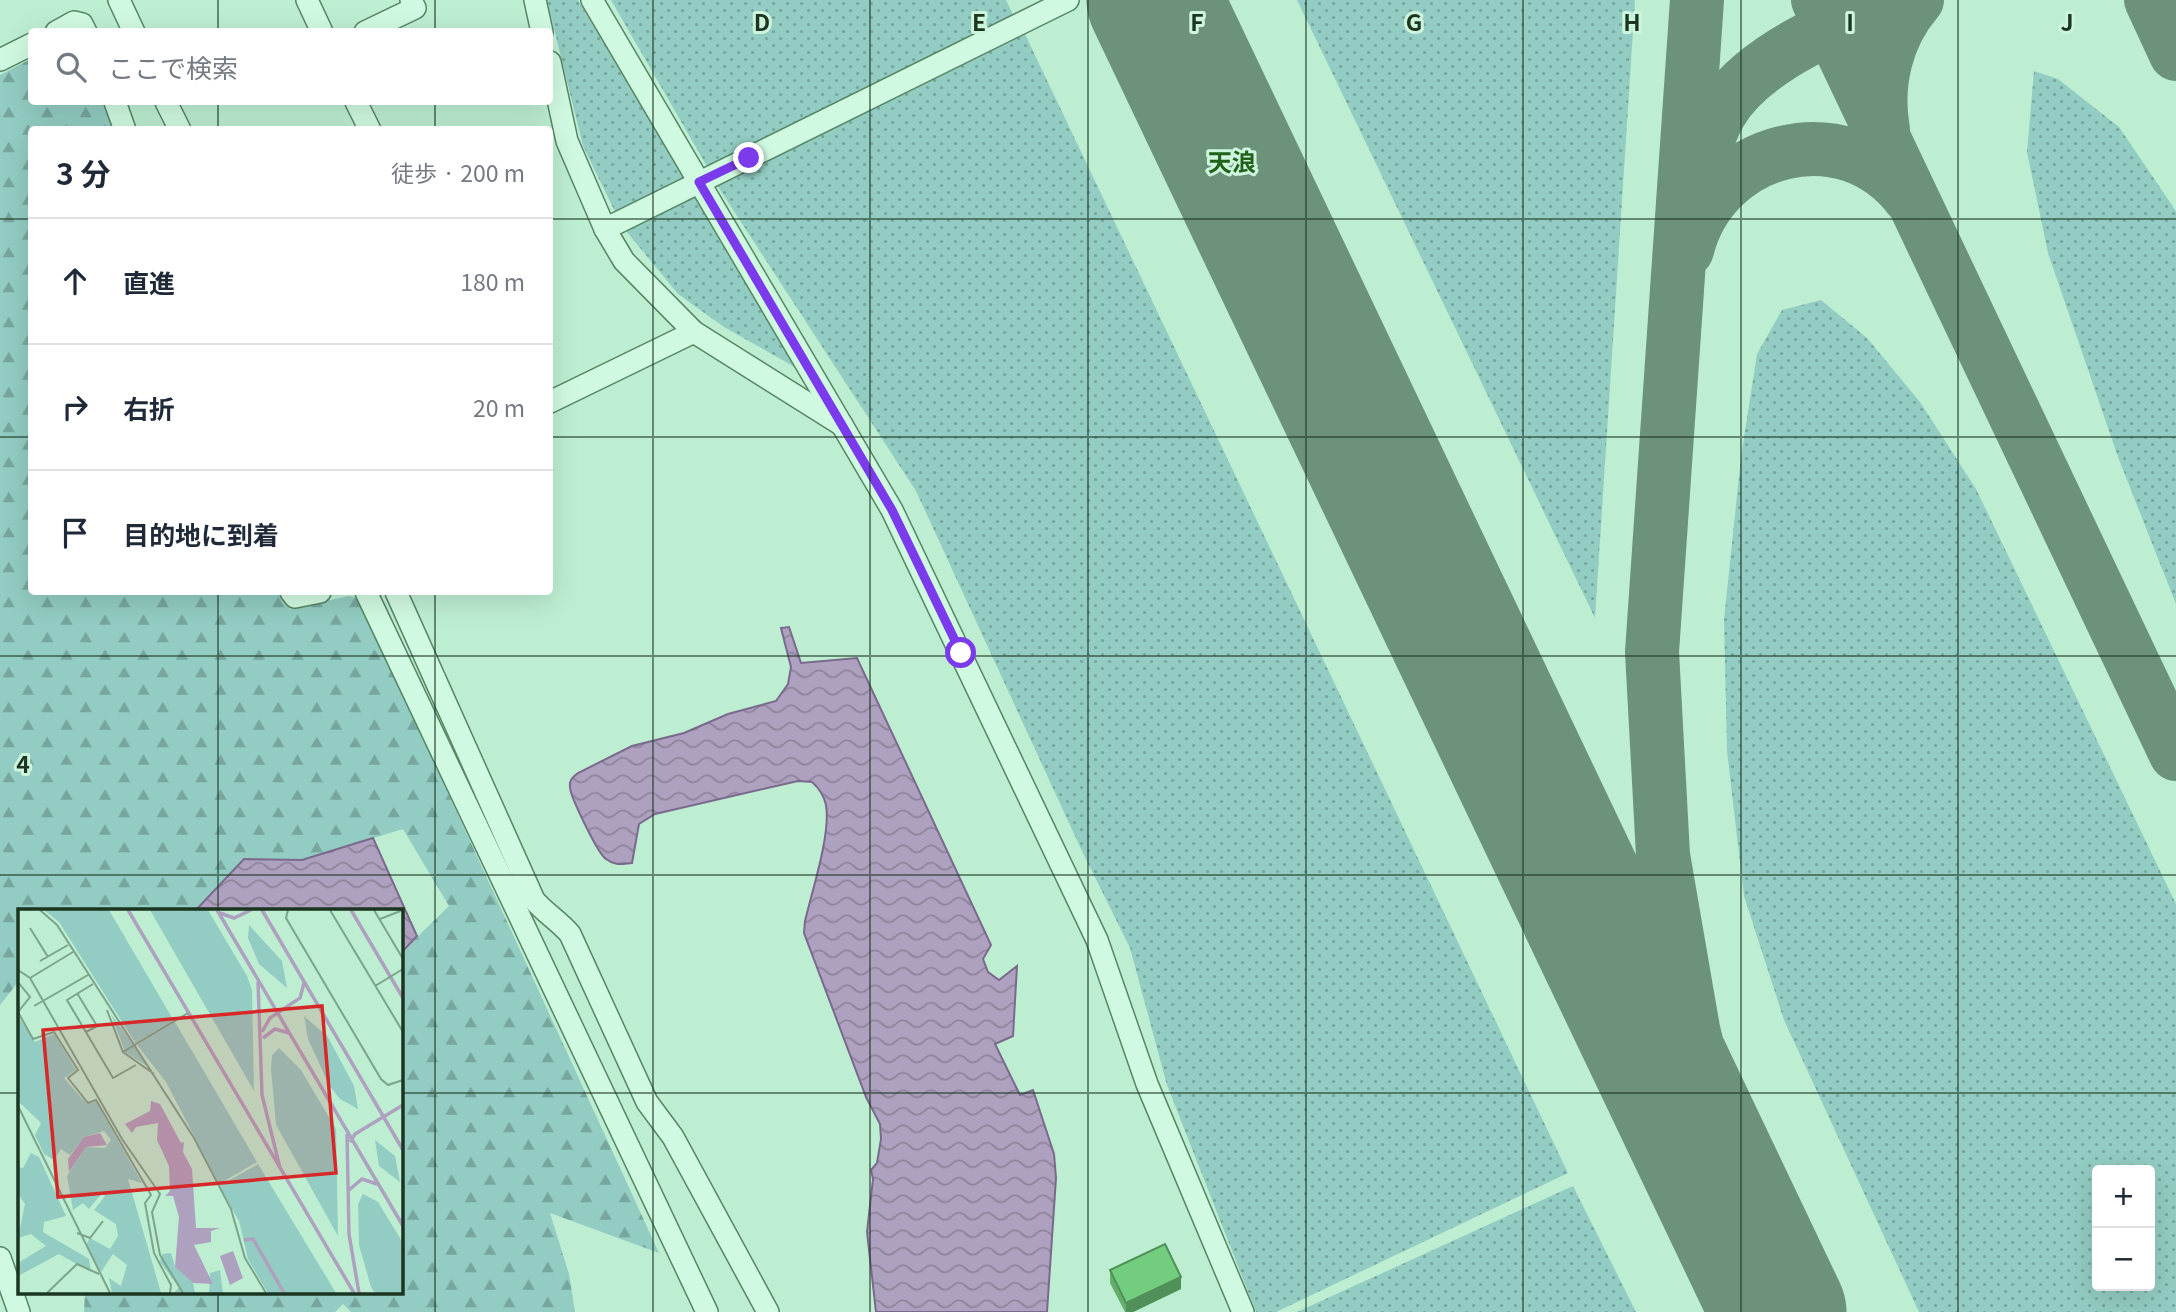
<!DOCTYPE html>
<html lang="ja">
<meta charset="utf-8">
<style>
:root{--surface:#fff;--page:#f6f6f7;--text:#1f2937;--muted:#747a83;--line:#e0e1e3}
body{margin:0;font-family:Georgia,"Noto Sans JP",serif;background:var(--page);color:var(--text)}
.controls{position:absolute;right:21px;bottom:21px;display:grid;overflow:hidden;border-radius:7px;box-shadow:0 7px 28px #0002}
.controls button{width:63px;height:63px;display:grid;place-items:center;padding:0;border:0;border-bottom:2px solid var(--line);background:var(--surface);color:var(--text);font:35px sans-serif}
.stop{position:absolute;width:21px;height:21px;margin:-16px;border:5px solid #7c3aed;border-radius:50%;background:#fff}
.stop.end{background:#7c3aed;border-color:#fff;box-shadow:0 2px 7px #0008}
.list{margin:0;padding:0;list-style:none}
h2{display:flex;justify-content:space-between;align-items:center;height:91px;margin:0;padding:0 28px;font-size:30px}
h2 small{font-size:23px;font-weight:400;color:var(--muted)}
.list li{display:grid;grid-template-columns:46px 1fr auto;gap:21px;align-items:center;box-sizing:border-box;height:126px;padding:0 28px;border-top:2px solid var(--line)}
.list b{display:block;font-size:26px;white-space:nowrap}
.list em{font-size:23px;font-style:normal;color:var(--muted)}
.icon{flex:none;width:38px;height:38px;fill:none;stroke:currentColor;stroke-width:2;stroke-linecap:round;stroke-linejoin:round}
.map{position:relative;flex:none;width:2176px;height:1312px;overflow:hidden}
.search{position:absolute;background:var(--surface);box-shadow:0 7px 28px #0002;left:28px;top:28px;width:525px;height:77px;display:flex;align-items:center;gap:18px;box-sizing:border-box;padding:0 24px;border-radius:7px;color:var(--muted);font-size:26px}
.panel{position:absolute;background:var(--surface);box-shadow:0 7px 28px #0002;left:28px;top:126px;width:525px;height:469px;border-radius:7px}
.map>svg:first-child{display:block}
.grass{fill:url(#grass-dots);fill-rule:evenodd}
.forest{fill:url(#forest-firs)}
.water{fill:url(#water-waves);stroke:#7a698d;stroke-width:2}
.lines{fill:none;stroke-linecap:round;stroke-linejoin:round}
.taxiway{stroke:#6c927a;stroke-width:54}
.runway{stroke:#6c927a;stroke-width:135}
.minor-casing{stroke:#568662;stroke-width:24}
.minor{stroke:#d0f9e1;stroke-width:21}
.wall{fill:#63b06d}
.shaded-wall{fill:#509059}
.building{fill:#73cd7f;stroke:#509059;stroke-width:2}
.route{stroke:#7c3aed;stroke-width:9}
.grid{fill:none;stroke:#1b3521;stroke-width:2;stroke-opacity:0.55}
.labels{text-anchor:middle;stroke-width:6;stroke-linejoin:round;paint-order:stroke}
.quarter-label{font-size:24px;font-weight:bold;fill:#20621a;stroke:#cdf5de}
.inset-river{fill:none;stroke:#aea1bf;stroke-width:3.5}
.inset-road{fill:none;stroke:#7ca48b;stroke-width:2}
.view{fill:#d62828;fill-opacity:0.15;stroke:#d62828;stroke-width:3.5}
.inset-edge{fill:none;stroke:#1b3521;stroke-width:3.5}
.grid-label{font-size:23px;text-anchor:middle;font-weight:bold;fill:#1b3521;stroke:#cdf5de;stroke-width:6;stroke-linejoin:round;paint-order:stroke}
</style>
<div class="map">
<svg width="2176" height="1312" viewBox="0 0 2176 1312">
<defs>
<pattern id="grass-dots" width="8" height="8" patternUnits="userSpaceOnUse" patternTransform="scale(1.75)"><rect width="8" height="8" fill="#92ccc2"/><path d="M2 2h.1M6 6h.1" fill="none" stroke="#76a69d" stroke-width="1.8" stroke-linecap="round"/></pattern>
<pattern id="forest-firs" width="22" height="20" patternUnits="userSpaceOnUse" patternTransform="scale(1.75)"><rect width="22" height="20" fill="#92ccc2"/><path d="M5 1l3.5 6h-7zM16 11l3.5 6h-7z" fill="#76a69d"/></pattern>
<pattern id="water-waves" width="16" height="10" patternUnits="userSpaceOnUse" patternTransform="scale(1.75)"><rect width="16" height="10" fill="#aea1bf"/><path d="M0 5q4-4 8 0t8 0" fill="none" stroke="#8d849b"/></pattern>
</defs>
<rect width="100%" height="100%" fill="#bdeed2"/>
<!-- grass -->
<g class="grass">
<polygon points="547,0 578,0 802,371 724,327 678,294 622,226 583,146"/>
<polygon points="611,0 1006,0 1016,21 709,170"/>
<polygon points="1297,0 1635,0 1595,618"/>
<polygon points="1023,30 1568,1173 1276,1312 1256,1312 1167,1085 1130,948 1081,849 916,491 713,179"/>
<polygon points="2034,71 2058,79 2119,127 2176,211 2176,604 2118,457 2048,253 2027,152"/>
<path d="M 1821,300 L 1867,338 L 1920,402 L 1976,489 L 2176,904 L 2176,1312 L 1919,1312 L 1784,1020 L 1744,896 L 1727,751 L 1724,620 L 1741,457 L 1757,354 L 1782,310 ZM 2150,1170 L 2150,1286 L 2097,1286 L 2097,1170 Z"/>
<polygon points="1573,1186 1636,1312 1297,1312"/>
</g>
<!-- forest -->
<polygon class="forest" points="31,59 32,102 105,102 116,129 32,130 32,592 277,592 290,609 349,596 359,599 659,1253 550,1213 569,1274 575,1312 351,1312 343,1304 335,1312 84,1312 85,1293 401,1293 401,953 449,906 403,829 302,860 244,859 195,911 19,911 19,981 0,1005 0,75"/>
<!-- water -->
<g class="water">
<path d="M 789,627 L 801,663 L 857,658 L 991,945 L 983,959 L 988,972 L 999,980 L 1017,966 L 1013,1036 L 995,1044 L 1020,1095 L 1033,1090 L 1054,1154 L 1056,1178 L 1047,1312 L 876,1312 L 867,1232 L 873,1179 L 871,1170 L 877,1163 L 881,1139 L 880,1124 L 866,1097 L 804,933 L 805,921 C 812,891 831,834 826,805 C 824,796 819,788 812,782 L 798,781 L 655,814 L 639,824 L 632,863 C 621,864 615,866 606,859 C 598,854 570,796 570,787 C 569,780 573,777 578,773 L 632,746 L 684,733 L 728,714 L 776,701 L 788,684 L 791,667 L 781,628 Z"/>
<polygon points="373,838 417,936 401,953 401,911 195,911 244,859 302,860"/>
</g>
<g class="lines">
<!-- taxiway -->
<g class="taxiway">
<polyline points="1697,0 1652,652 1663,855 1693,1029 1742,1233"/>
<polyline points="1818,0 2176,754"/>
<polyline points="2151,0 2176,54"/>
<path d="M 1883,130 C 1875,84 1886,36 1917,0"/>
<path d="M 1699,169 C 1704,150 1710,130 1720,113 C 1750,60 1834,26 1888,0"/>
<path d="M 1687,250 C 1712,147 1844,111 1910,198"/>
</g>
<!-- runway -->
<polyline class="runway" points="1154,0 1779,1312"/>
<defs>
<g id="minor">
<polyline points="119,0 134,32"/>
<polyline points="307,0 322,32"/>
<polyline points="535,0 542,32"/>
<polyline points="592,0 892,510 1097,940 1147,1084 1243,1312"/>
<polyline points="56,32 74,22 82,24 86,32"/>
<polyline points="365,32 415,8 411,0"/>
<polyline points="0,60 32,44"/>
<polyline points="550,62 567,141 605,229 624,261 694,332 842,425"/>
<polyline points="115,102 125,130"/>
<polyline points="166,102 180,130"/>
<polyline points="356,102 370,130"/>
<polyline points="605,229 1068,0"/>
<polyline points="550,402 694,332"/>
<polyline points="291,592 295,597 320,592"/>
<polyline points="366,592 707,1312"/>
<path d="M 396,592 L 534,900 C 545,913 559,921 570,934 L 647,1102 L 673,1137 L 768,1312"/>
<polyline points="0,1258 19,1312"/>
</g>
</defs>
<!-- minor casing -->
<use href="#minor" class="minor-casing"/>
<!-- minor -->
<use href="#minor" class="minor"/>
</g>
<!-- wall -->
<polygon class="wall" points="1110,1270 1181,1289 1133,1312 1125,1312 1110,1283"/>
<!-- shaded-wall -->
<polygon class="shaded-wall" points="1181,1277 1181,1289 1133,1312 1126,1312 1126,1303"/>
<!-- building -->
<polygon class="building" points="1165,1244 1181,1277 1126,1303 1110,1270"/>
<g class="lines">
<!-- route -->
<polyline class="route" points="749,158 699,182 892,510 961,653"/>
</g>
<!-- grid -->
<path class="grid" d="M 218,0 L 218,32M 435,0 L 435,32M 653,0 L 653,1312M 870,0 L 870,1312M 1088,0 L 1088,1312M 1306,0 L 1306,1312M 1523,0 L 1523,1312M 1741,0 L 1741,1312M 1958,0 L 1958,1312M 218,102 L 218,130M 435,102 L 435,130M 0,219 L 32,219M 550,219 L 2176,219M 0,437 L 32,437M 550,437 L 2176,437M 218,592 L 218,911M 435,592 L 435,1312M 0,656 L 2176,656M 0,875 L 2176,875M 0,1093 L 19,1093M 401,1093 L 2176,1093M 218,1293 L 218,1312"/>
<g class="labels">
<!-- quarter labels -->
<g class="quarter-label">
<text x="1232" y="171">天浪</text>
</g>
</g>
<!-- overview -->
<g transform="translate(18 909)">
<rect width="385" height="385" fill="#bdeed2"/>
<path d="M 26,1 L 91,1 L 156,112 L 118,135 L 41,13 ZM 132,1 L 190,1 L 229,67 L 234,81 L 236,182 ZM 231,16 L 264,52 L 269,79 L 241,55 L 230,29 ZM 93,105 L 132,159 L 107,143 ZM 286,107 L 310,128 L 336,177 L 340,200 L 322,190 L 311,176 L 290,130 ZM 157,113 L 239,253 L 201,275 L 148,173 L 119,136 ZM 261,139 L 283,161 L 318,220 L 320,327 L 258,216 L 253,160 L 254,146 ZM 357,231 L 377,247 L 382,273 L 361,257 ZM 240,255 L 318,384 L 250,384 L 241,369 L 230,350 L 221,312 L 201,277 ZM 345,285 L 360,293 L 385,334 L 385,384 L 357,384 L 353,378 L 341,336 L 340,295 Z" fill="#92ccc2"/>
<path d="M 0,107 L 17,133 L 36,125 L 58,161 L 46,169 L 69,195 L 78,193 L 124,274 L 110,270 L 143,384 L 94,384 L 91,369 L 103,377 L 109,356 L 95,345 L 83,363 L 68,336 L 72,329 L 92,340 L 100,327 L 98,315 L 76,301 L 87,287 L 84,284 L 71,300 L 65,294 L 55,301 L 49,267 L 68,238 L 87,239 L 93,231 L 86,222 L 66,228 L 52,246 L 43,240 L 36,251 L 26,245 L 17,226 L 23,214 L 0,192 ZM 13,244 L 21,248 L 48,307 L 26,313 L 25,323 L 71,350 L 73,363 L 41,345 L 0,367 L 0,354 L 28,337 L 13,325 L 0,329 L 7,295 L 0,285 L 0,258 L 5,259 ZM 153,344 L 157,358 L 175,374 L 177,384 L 157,383 L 161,378 L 142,353 L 144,345 ZM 202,361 L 205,384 L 191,384 L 192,364 Z" fill="#92ccc2"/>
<path d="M 133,192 L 142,195 L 163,234 L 166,233 L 165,243 L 174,260 L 178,319 L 202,319 L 193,322 L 193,333 L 176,336 L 195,375 L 175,374 L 157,358 L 161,308 L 155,287 L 147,287 L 152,282 L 151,257 L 139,231 L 140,214 L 118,218 L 114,224 L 107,215 L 132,202 ZM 82,224 L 89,236 L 68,238 L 51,263 L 50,250 L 66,228 ZM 215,342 L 225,369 L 212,376 L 202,347 Z" fill="#aea1bf"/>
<path class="inset-river" d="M 110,1 L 336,384M 199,1 L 385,317M 244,1 L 385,241M 333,1 L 385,89M 202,4 L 216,9 L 233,1M 240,73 L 244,186 L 262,259M 244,123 L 252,109 L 282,89 L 286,74M 245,129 L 257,120 L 271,124M 329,225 L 331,325 L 341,384M 332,233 L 337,225 L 385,196M 331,281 L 344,270 L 359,275M 226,331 L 235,330 L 266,384"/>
<path class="inset-road" d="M 22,1 L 39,16 L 176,229 L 213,300 L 227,349 L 248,384M 270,1 L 268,9 L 363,170 L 370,176 L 385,171M 312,1 L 385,123M 356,1 L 385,50M 362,10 L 385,1M 12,19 L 30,48M 22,52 L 50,36M 0,61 L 12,69 L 104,230 L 142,285 L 134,303 L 142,346 L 165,384M 12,69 L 55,43M 0,73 L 12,88 L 0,103 L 15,130 L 36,123 L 60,161 L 50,169 L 70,194 L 78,191 L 133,286 L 127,294 L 136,344 L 153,376 L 152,384M 75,75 L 49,91 L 95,169 L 118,156M 357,77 L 385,60M 59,84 L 79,117 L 68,123M 16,97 L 70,66M 89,101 L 105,143 L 136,165M 105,143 L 170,104M 0,197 L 92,384M 59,324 L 72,329 L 85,312M 29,384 L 59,355 L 81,365"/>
<path class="view" d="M 304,97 L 318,264 L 40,288 L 25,121 Z"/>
<rect width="385" height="385" class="inset-edge"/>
</g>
<g class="grid-label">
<text x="762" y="31">D</text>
<text x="979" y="31">E</text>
<text x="1197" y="31">F</text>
<text x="1414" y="31">G</text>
<text x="1632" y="31">H</text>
<text x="1850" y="31">I</text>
<text x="2067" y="31">J</text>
<text x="23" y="773">4</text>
</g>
</svg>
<div class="controls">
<button>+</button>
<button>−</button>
</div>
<div class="stop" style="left:961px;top:653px"></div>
<div class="stop end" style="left:749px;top:158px"></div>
<div class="search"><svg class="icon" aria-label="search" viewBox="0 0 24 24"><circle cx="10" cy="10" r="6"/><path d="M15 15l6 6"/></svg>ここで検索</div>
<section class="panel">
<h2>3 分<small>徒歩 · 200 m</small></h2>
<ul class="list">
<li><svg class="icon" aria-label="ahead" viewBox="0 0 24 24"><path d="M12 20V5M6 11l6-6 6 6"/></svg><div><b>直進</b></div><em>180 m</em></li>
<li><svg class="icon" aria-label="right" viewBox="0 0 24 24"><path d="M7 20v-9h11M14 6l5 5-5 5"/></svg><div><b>右折</b></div><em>20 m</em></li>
<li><svg class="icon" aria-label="arrive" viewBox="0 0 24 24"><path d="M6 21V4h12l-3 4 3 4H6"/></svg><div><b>目的地に到着</b></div></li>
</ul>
</section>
</div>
